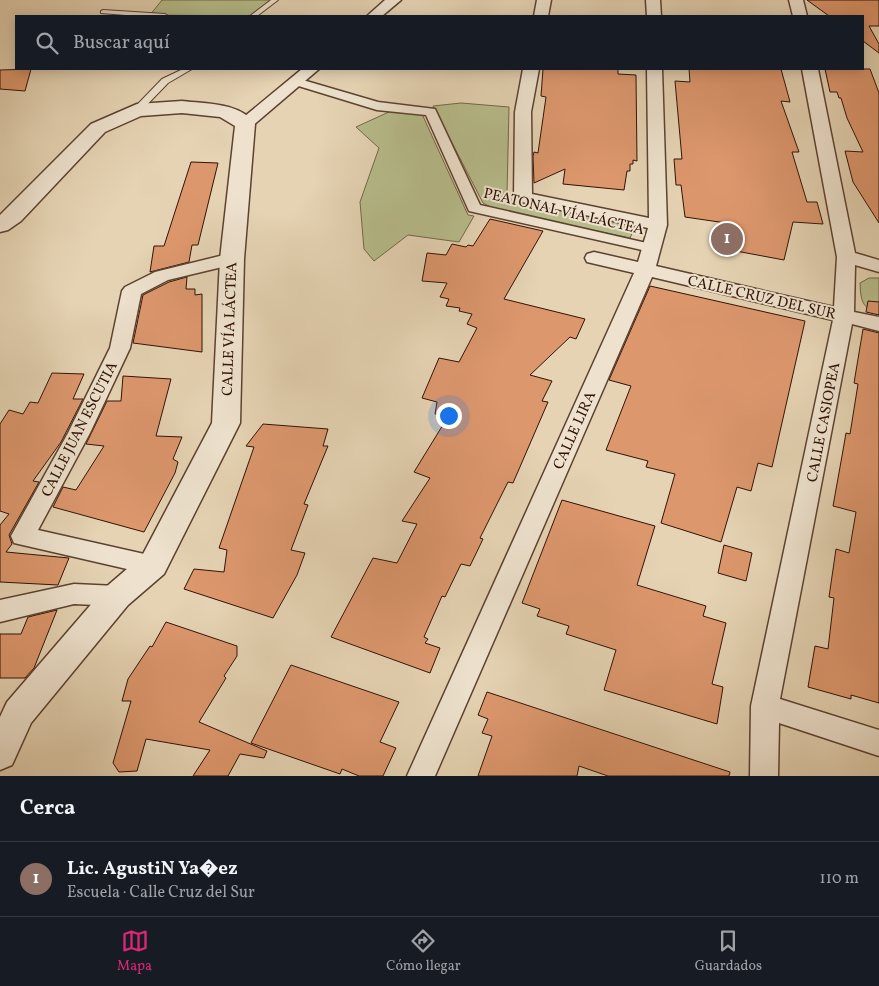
<!DOCTYPE html>
<html lang="es">
<meta charset="utf-8">
<style>
:root{--surface:#171b24;--page:#20242c;--text:#f1f3f6;--muted:#9ea1a6;--line:#363941;--accent:#db2777}
body{margin:0;font-family:Vollkorn,serif;background:var(--page);color:var(--text)}
.you{position:absolute;left:448px;top:415px;width:18px;height:18px;margin:-12px;border:4px solid #fff;border-radius:50%;background:#1a73e8;box-shadow:0 0 0 8px #1a73e833}
.badge{display:grid;place-items:center;width:32px;height:32px;border-radius:50%;background:var(--accent);color:#fff;font-size:16px;font-weight:700}
.pin{position:absolute;translate:-50% -50%;border:2px solid #fff;box-shadow:0 1px 5px #0006}
.list{margin:0;padding:0;list-style:none}
h2{display:flex;justify-content:space-between;align-items:center;height:65px;margin:0;padding:0 20px;font-size:21px}
h2 small{font-size:16px;font-weight:400;color:var(--muted)}
.list li{display:grid;grid-template-columns:32px 1fr auto;gap:15px;align-items:center;box-sizing:border-box;height:75px;padding:0 20px;border-top:1px solid var(--line)}
.list b{display:block;font-size:19px;white-space:nowrap}
.list p{margin:0;font-size:16px;white-space:nowrap;color:var(--muted)}
.list em{font-size:16px;font-style:normal;color:var(--muted)}
.icon{flex:none;width:28px;height:28px;fill:none;stroke:currentColor;stroke-width:2;stroke-linecap:round;stroke-linejoin:round}
.map{position:relative;flex:none;width:879px;height:776px;overflow:hidden}
.search{position:absolute;background:var(--surface);box-shadow:0 2px 12px #0003;left:15px;right:15px;top:15px;height:55px;display:flex;align-items:center;gap:12px;box-sizing:border-box;padding:0 18px;border-radius:0px;color:var(--muted);font-size:19px}
.sheet{height:140px;background:var(--surface)}
nav{display:flex;justify-content:space-around;align-items:center;box-sizing:border-box;height:70px;border-top:1px solid var(--line);background:var(--surface);font-size:14px;color:var(--muted)}
nav a{display:grid;justify-items:center;gap:2px}
nav .on{color:var(--accent)}
.map>svg:first-child{display:block}
.green{fill:#b7bc8b;stroke:#746748}
.building{fill:#dd976d;stroke:#301206}
.lines{fill:none;stroke-linecap:round;stroke-linejoin:round}
.service-casing{stroke:#5d4231;stroke-width:2}
.pedestrian-casing{stroke:#5d4231;stroke-width:3}
.minor-casing{stroke:#5d4231;stroke-width:3}
.tertiary-casing{stroke:#5d4231;stroke-width:3}
.service{fill:#eee2ce;fill-rule:evenodd}
.pedestrian{fill:#eee2ce;fill-rule:evenodd}
.minor{fill:#eee2ce;fill-rule:evenodd}
.tertiary{fill:#eee2ce;fill-rule:evenodd}
.labels{text-anchor:middle;stroke-width:4;stroke-linejoin:round;paint-order:stroke}
.street-label{font-size:15px;fill:#301206;stroke:#eee2ce}
</style>
<div class="map">
<svg width="879" height="776" viewBox="0 0 879 776">
<rect width="100%" height="100%" fill="#e5d3b3"/>
<filter id="stains"><feTurbulence type="fractalNoise" baseFrequency=".004" numOctaves="4"/><feColorMatrix values="0 0 0 0 .2 0 0 0 0 .09 0 0 0 0 .02 0 0 0 .5 -.17"/></filter>
<radialGradient id="worn" r=".72"><stop offset=".6" stop-color="#630" stop-opacity="0"/><stop offset="1" stop-color="#630" stop-opacity=".3"/></radialGradient>
<!-- green -->
<g class="green">
<polygon points="162,0 275,0 253,16 150,15"/>
<polygon points="461,103 509,107 507,193 517,200 635,227 630,238 496,210 483,203 433,106"/>
<polygon points="391,111 422,114 468,215 474,216 459,242 408,235 374,261 364,249 360,202 379,148 356,127"/>
<path d="M 869,278 L 879,278 L 879,313 C 861,308 861,300 860,283 Z"/>
</g>
<!-- building -->
<g class="building">
<polygon points="807,0 879,0 879,26 869,26 879,44 879,53 863,41 863,16 829,16"/>
<polygon points="31,69 25,91 0,89 0,70"/>
<polygon points="543,69 618,69 618,74 636,75 637,161 633,160 633,164 630,164 630,171 627,171 624,190 563,184 565,169 534,183 533,156 534,152 538,153 546,97 541,96"/>
<polygon points="689,69 781,69 790,102 781,101 799,152 792,152 807,202 817,202 823,224 793,222 784,260 720,248 726,223 685,217 681,185 676,185 674,159 682,159 675,81 690,82"/>
<polygon points="825,69 870,69 879,93 879,223 853,182 845,151 863,152 847,118 841,98 839,98 837,92 830,92"/>
<polygon points="191,162 218,163 198,245 192,245 189,262 150,272 154,246 164,246"/>
<polygon points="490,219 543,231 504,299 585,319 576,339 570,337 530,375 552,381 542,401 548,402 513,483 508,482 480,538 483,539 470,566 461,564 445,597 442,596 424,637 428,639 425,643 440,648 430,673 331,637 373,558 397,563 417,524 402,521 430,478 414,472 449,415 435,414 437,402 422,398 439,358 459,362 477,328 467,324 472,314 459,311 460,308 446,306 449,299 440,297 447,283 422,281 427,253 446,255 452,244 466,247 468,245 473,246"/>
<polygon points="187,277 186,289 195,289 195,295 202,294 202,352 133,343 143,295 169,282"/>
<polygon points="650,286 805,321 772,467 758,463 751,491 737,487 721,542 661,523 675,474 646,467 648,461 606,450 631,386 609,380"/>
<polygon points="868,301 879,302 879,315 866,312"/>
<polygon points="863,329 879,333 879,703 851,695 851,699 808,687 815,646 828,649 834,598 829,597 836,549 849,553 856,512 833,506 842,456 846,433 850,434 858,384 854,383"/>
<polygon points="52,373 84,374 73,399 83,399 61,442 33,481 39,482 9,535 12,544 6,552 69,558 58,585 0,582 0,525 9,514 0,511 0,424 9,410 23,414 30,402 38,403"/>
<polygon points="123,376 171,379 156,436 182,437 173,459 178,462 175,473 144,532 53,507 63,487 76,490 104,446 86,444 107,401 121,401"/>
<polygon points="263,424 328,429 323,446 328,446 304,504 308,505 291,550 305,553 297,575 273,618 184,589 194,569 224,572 227,550 219,548 254,447 246,446"/>
<polygon points="562,500 655,526 637,585 706,606 703,616 726,623 712,684 723,687 717,724 604,690 616,650 566,634 569,626 537,616 540,609 522,603"/>
<polygon points="724,545 752,553 746,581 718,573"/>
<polygon points="57,610 34,668 25,678 0,678 0,634 21,634 28,617"/>
<polygon points="166,622 237,646 237,656 224,676 226,678 199,722 267,751 264,758 240,754 228,776 193,776 210,750 146,739 137,771 119,772 113,763 131,701 122,701 128,679 150,646 152,647"/>
<polygon points="291,665 399,702 380,742 396,748 383,776 359,776 342,769 340,774 251,743"/>
<polygon points="487,692 730,772 729,776 608,776 579,766 577,776 478,776 492,736 482,733 488,719 478,715"/>
</g>
<g class="lines">
<defs>
<g id="service">
<polygon points="271,0 278,0 257,16 250,16"/>
<polygon points="103,10 165,14 168,16 138,16 101,13 101,11"/>
<polygon points="183,69 192,69 168,83 140,112 134,112 134,108 162,79"/>
</g>
<polygon id="pedestrian" points="296,78 378,102 435,109 480,205 651,244 656,245 658,248 656,251 651,252 469,211 426,115 377,110 292,84 290,82 292,80"/>
<g id="minor">
<polygon points="385,0 401,0 382,16 367,16"/>
<polygon points="537,0 551,0 548,16 534,16"/>
<polygon points="646,0 660,0 661,16 647,16"/>
<polygon points="789,0 803,0 807,16 793,16"/>
<polygon points="302,69 319,69 251,127 239,127 237,124 239,121"/>
<polygon points="523,69 539,69 531,112 532,194 649,218 647,69 662,69 667,225 656,266 834,307 837,257 802,69 818,69 855,253 879,260 879,272 855,265 854,312 879,317 879,331 852,324 780,699 879,730 879,756 779,723 778,776 750,776 751,706 833,320 652,277 435,776 407,776 634,273 587,262 585,258 587,254 594,252 638,262 648,228 517,201 514,197 515,112"/>
<polygon points="232,253 239,255 241,259 239,263 168,280 141,294 130,348 90,433 38,530 162,558 165,565 162,572 153,575 14,543 11,536 68,433 110,348 122,291 125,287 155,272"/>
<polygon points="74,584 117,586 126,589 130,596 126,603 117,606 74,604 0,622 0,600"/>
</g>
<path id="tertiary" d="M 182,101 C 205,104 240,102 255,124 L 244,259 L 240,423 L 164,574 L 128,605 L 31,723 L 12,765 L 0,770 L 0,717 L 7,702 L 106,587 L 142,556 L 212,423 L 220,259 L 235,126 L 220,117 L 182,113 L 141,116 L 105,132 L 21,221 L 8,230 L 0,232 L 0,215 L 91,124 L 137,104 Z"/>
</defs>
<!-- service casing -->
<use href="#service" class="service-casing"/>
<!-- pedestrian casing -->
<use href="#pedestrian" class="pedestrian-casing"/>
<!-- minor casing -->
<use href="#minor" class="minor-casing"/>
<!-- tertiary casing -->
<use href="#tertiary" class="tertiary-casing"/>
<!-- service -->
<use href="#service" class="service"/>
<!-- pedestrian -->
<use href="#pedestrian" class="pedestrian"/>
<!-- minor -->
<use href="#minor" class="minor"/>
<!-- tertiary -->
<use href="#tertiary" class="tertiary"/>
</g>
<g class="labels">
<!-- street labels -->
<g class="street-label">
<text transform="translate(564 211) rotate(13)" y="5">PEATONAL VÍA LÁCTEA</text>
<text transform="translate(762 297) rotate(13)" y="5">CALLE CRUZ DEL SUR</text>
<text transform="translate(229 329) rotate(-88)" y="5">CALLE VÍA LÁCTEA</text>
<text transform="translate(823 422) rotate(-79)" y="5">CALLE CASIOPEA</text>
<text transform="translate(79 429) rotate(-63)" y="5">CALLE JUAN ESCUTIA</text>
<text transform="translate(574 430) rotate(-66)" y="5">CALLE LIRA</text>
</g>
</g>
<rect width="100%" height="100%" filter="url(#stains)"/>
<rect width="100%" height="100%" fill="url(#worn)"/>
</svg>
<div class="you"></div>
<div class="pin badge" style="left:727px;top:239px;background:#8d6e63">1</div>
<div class="search"><svg class="icon" aria-label="search" viewBox="0 0 24 24"><circle cx="10" cy="10" r="6"/><path d="M15 15l6 6"/></svg>Buscar aquí</div>
</div>
<section class="sheet">
<h2>Cerca<small></small></h2>
<ul class="list">
<li><span class="badge" style="background:#8d6e63">1</span><div><b>Lic. AgustiN Ya�ez</b><p>Escuela · Calle Cruz del Sur</p></div><em>110 m</em></li>
</ul>
</section>
<nav>
<a class="on"><svg class="icon" aria-label="map" viewBox="0 0 24 24"><path d="M3 6l6-2 6 2 6-2v14l-6 2-6-2-6 2zM9 4v14M15 6v14"/></svg>Mapa</a>
<a><svg class="icon" aria-label="directions" viewBox="0 0 24 24"><path d="M12 3l9 9-9 9-9-9zM9 14v-3h6M13 9l2 2-2 2"/></svg>Cómo llegar</a>
<a><svg class="icon" aria-label="saved" viewBox="0 0 24 24"><path d="M7 4h10v16l-5-4-5 4z"/></svg>Guardados</a>
</nav>
